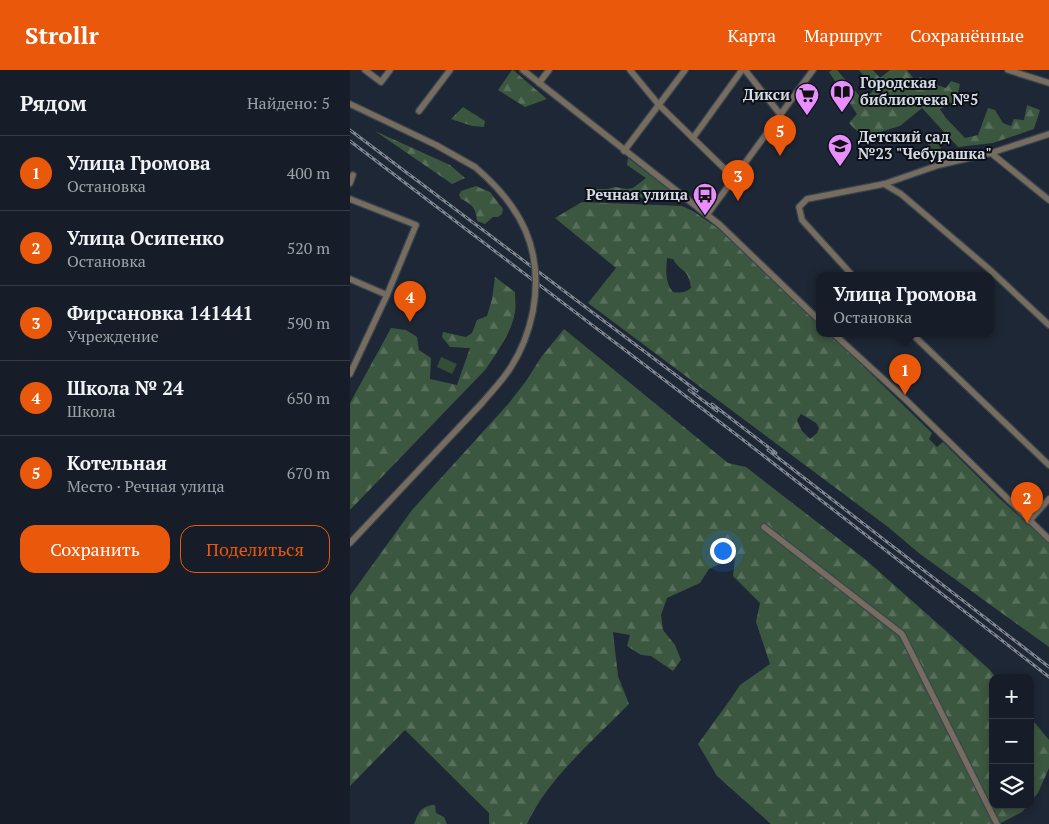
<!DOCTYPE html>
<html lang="ru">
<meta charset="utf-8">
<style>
:root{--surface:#161d28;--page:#232a34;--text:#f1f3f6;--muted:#9ea2a8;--line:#353b45;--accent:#ea580c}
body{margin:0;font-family:"PT Serif",serif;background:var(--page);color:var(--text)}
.controls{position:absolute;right:15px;bottom:15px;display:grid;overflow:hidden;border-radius:10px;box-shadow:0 2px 8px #0003}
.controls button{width:45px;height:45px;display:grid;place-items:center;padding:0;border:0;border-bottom:1px solid var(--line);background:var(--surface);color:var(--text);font:25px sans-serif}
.you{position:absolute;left:372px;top:480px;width:18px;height:18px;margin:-12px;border:4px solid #fff;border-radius:50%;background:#1a73e8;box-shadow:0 0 0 8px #1a73e833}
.badge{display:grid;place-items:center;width:32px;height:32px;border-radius:50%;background:var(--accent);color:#fff;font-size:16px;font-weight:700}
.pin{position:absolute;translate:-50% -41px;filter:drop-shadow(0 1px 2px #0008)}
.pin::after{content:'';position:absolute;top:26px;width:18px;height:15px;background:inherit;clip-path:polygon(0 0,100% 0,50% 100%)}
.popup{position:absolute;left:466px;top:202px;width:178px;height:65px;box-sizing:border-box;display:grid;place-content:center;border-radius:10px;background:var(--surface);filter:drop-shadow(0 1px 4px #0005);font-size:16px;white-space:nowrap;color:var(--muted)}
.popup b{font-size:19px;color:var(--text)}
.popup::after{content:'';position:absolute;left:50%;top:100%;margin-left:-10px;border:10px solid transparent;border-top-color:var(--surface)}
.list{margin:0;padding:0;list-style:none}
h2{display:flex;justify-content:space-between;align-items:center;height:65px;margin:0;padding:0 20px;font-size:21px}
h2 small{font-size:16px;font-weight:400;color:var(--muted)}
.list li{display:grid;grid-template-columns:32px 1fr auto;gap:15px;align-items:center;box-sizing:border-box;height:75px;padding:0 20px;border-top:1px solid var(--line)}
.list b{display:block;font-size:19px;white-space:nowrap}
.list p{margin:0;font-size:16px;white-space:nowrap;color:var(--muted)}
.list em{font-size:16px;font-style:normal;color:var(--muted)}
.actions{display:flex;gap:10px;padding:15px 20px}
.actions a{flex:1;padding:11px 0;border:1px solid var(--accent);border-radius:15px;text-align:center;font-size:18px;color:var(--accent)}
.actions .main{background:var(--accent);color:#fff}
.icon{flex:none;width:28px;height:28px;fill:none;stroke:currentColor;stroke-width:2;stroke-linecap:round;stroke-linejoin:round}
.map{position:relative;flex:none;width:699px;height:754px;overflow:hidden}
header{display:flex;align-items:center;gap:30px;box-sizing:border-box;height:70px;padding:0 25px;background:var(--accent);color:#fff}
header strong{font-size:24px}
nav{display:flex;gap:28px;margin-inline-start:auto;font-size:18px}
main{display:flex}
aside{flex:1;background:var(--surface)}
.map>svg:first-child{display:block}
.forest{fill:url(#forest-firs);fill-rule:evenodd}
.pitch{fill:#354d37}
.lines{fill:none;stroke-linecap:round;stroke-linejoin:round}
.minor-casing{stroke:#3b4451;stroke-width:8}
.minor{stroke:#766d5f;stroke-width:5.5}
.rail-casing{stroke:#808793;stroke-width:3}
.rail{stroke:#0c1016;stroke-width:1;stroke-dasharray:4;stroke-linecap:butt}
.minor-bridge-casing{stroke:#3b4451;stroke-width:8;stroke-linecap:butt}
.minor-bridge{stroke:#766d5f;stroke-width:5.5}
.labels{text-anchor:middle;stroke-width:4;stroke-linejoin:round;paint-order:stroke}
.poi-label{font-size:15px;font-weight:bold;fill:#d5dbe4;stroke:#0c1016;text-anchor:start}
</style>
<header>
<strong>Strollr</strong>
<nav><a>Карта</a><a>Маршрут</a><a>Сохранённые</a></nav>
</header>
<main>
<aside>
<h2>Рядом<small>Найдено: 5</small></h2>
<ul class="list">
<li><span class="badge">1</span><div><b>Улица Громова</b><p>Остановка</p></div><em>400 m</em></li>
<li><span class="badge">2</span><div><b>Улица Осипенко</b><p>Остановка</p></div><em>520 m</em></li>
<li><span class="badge">3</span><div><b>Фирсановка 141441</b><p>Учреждение</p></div><em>590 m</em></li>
<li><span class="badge">4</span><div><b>Школа № 24</b><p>Школа</p></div><em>650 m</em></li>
<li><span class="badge">5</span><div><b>Котельная</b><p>Место · Речная улица</p></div><em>670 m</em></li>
</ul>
<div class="actions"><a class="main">Сохранить</a><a>Поделиться</a></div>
</aside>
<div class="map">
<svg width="699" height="754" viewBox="0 0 699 754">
<defs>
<pattern id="forest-firs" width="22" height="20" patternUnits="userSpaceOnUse" patternTransform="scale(1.25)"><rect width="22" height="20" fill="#3c573f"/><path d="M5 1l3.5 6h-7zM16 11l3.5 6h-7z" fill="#576f5b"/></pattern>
</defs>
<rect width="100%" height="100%" fill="#1e2735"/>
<!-- forest -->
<g class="forest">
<polygon points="162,0 163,0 197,29 175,37 148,20"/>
<polygon points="482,0 487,0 513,30 523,21 523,17 509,0 523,0 530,8 540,0 557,0 564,9 571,7 575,11 596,18 601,11 610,14 606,32 590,39 595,47 615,68 628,65 638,38 645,40 653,53 661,56 664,49 674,50 677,35 690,40 684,59 643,73 608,77 572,38 550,56 513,67 499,53 507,44 479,2"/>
<polygon points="113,37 135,51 134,57 122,56 101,49"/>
<polygon points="25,61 100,95 115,108 102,114"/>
<polygon points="278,88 335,132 238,122 242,119 258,119 265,117 277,119 283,118 296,108 277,95"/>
<path d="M 126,116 L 140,122 L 153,139 L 152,144 L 148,147 L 143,147 L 135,154 L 127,151 C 126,138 122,134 111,129 L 109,125 L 111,121 Z"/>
<path d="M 232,132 L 332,136 L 343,141 L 370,160 L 470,255 L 470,264 L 480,264 L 582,363 L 579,369 L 587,377 L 593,372 L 648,427 L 699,473 L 699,577 L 570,484 L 538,457 L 238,233 L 266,198 L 205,148 ZM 317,188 L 323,189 C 332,204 338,197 341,218 C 335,223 331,223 323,222 C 315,213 316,200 317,188 ZM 451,344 L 466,353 L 469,358 L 467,363 L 460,369 L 452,361 L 447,350 Z"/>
<path d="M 145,207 L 165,222 C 165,228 166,236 165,242 C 162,262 147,282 136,299 L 0,440 L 0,333 L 41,258 L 56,260 L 67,267 L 69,280 L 81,288 L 80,309 L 107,315 L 120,278 L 100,277 L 92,267 L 93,262 L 116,267 L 122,263 L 127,250 L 137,246 L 142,229 Z"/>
<path d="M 214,259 L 378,393 L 396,397 L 516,490 L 640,600 L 646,608 L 643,608 L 643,735 L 678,735 L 672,742 L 649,754 L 421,754 L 367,706 L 348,674 L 380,630 L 390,615 L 420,594 L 406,552 L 410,533 L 383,506 L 385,487 L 359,499 L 350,513 L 317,528 L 311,545 L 313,560 L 325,575 L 331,590 L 323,601 L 301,586 L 291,585 L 277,576 L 280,565 L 263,562 L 268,606 L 279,634 C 243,671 199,707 177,754 L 139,754 L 139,743 L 55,660 L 0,716 L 0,526 L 62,440 L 159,333 L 176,311 L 192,286 Z"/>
<polygon points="680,647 699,670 699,698 688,723 680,732"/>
<path d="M 82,735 L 85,735 L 86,743 L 94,747 L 97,754 L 64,754 C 69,743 69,738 82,735 Z"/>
</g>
<!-- pitch -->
<g class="pitch">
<polygon points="586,65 593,84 583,88 576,69"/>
<polygon points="91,287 107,294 102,304 87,297"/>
</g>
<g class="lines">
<defs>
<g id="minor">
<polyline points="15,0 31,12 40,0"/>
<polyline points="173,0 370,155 470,251"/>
<polyline points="280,0 309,35 384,108"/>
<polyline points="395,0 430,44"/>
<polyline points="658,0 699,13"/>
<polyline points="189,13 199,0"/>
<polyline points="0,34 86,75 125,97"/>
<polyline points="69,41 100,0"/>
<polyline points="343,68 392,0"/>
<polyline points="274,81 335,0"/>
<polyline points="641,83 699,130"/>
<polyline points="0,113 3,105"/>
<polyline points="534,114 551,124 639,199 699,255"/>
<polyline points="0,129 66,155 37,225 0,304"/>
<polyline points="357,145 463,0"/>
<polyline points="503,206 452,150 449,137 457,129 534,114 589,95 641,83 699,64"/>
<polyline points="0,209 37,225"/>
<polyline points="484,264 555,329 699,469"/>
<polyline points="562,264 699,395"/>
<polyline points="679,451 699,429"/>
<polyline points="414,457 552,564 647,754"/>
<polyline points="0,473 132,333"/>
</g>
</defs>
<!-- minor casing -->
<use href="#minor" class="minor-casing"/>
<!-- minor -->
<use href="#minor" class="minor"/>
<defs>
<g id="rail">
<polyline points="0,60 347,321"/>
<polyline points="0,71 392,369 699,607"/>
<polyline points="339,320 367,341"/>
<polyline points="362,334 426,383"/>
<polyline points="418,380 699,597"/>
</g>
</defs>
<!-- rail casing -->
<use href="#rail" class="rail-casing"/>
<!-- rail -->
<use href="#rail" class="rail"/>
<defs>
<path id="minor-bridge" d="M 125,97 C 171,136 194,179 183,241 C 179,261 172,280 161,297 C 153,310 142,321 132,333"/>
</defs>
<!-- minor-bridge casing -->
<use href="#minor-bridge" class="minor-bridge-casing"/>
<!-- minor-bridge -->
<use href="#minor-bridge" class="minor-bridge"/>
</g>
<!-- icons -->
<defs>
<symbol id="library-pin" viewBox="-11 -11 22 30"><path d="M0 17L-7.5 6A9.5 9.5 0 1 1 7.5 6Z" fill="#e88eff" stroke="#0c1016"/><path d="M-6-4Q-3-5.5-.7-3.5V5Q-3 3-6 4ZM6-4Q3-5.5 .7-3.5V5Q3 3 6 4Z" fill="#111"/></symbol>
<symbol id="supermarket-pin" viewBox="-11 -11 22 30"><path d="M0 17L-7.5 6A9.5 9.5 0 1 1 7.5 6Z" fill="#e88eff" stroke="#0c1016"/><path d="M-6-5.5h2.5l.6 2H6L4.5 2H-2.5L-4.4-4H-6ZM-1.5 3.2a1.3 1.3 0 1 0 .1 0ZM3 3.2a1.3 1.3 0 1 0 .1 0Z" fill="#111"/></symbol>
<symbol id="school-pin" viewBox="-11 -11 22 30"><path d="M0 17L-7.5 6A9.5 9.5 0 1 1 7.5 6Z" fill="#e88eff" stroke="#0c1016"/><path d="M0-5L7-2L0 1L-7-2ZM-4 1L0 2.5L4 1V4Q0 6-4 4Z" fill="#111"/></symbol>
<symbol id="bus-pin" viewBox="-11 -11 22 30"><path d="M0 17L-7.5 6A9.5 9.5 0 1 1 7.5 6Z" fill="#e88eff" stroke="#0c1016"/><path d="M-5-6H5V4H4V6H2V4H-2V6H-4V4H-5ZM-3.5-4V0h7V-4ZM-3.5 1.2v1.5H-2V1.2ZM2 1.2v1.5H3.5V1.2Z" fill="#111"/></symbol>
</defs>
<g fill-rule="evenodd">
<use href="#library-pin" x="478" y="8" width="28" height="38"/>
<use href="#supermarket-pin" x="443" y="11" width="28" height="38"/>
<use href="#school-pin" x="476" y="62" width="28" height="38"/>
<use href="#bus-pin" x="341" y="111" width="28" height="38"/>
</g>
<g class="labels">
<!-- poi labels -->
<g class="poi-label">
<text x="510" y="18">Городская<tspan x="510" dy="17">библиотека №5</tspan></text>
<text x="440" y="30" text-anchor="end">Дикси</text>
<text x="508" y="72">Детский сад<tspan x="508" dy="17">№23 "Чебурашка"</tspan></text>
<text x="338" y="130" text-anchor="end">Речная улица</text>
</g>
</g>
</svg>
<div class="controls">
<button>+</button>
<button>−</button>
<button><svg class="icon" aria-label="layers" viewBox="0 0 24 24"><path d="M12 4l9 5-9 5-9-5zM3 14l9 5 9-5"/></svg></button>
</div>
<div class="you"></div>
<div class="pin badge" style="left:555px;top:325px">1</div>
<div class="popup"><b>Улица Громова</b>Остановка</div>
<div class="pin badge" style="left:677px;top:453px">2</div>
<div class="pin badge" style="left:388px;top:131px">3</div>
<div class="pin badge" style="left:60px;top:252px">4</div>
<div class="pin badge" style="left:430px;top:86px">5</div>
</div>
</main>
